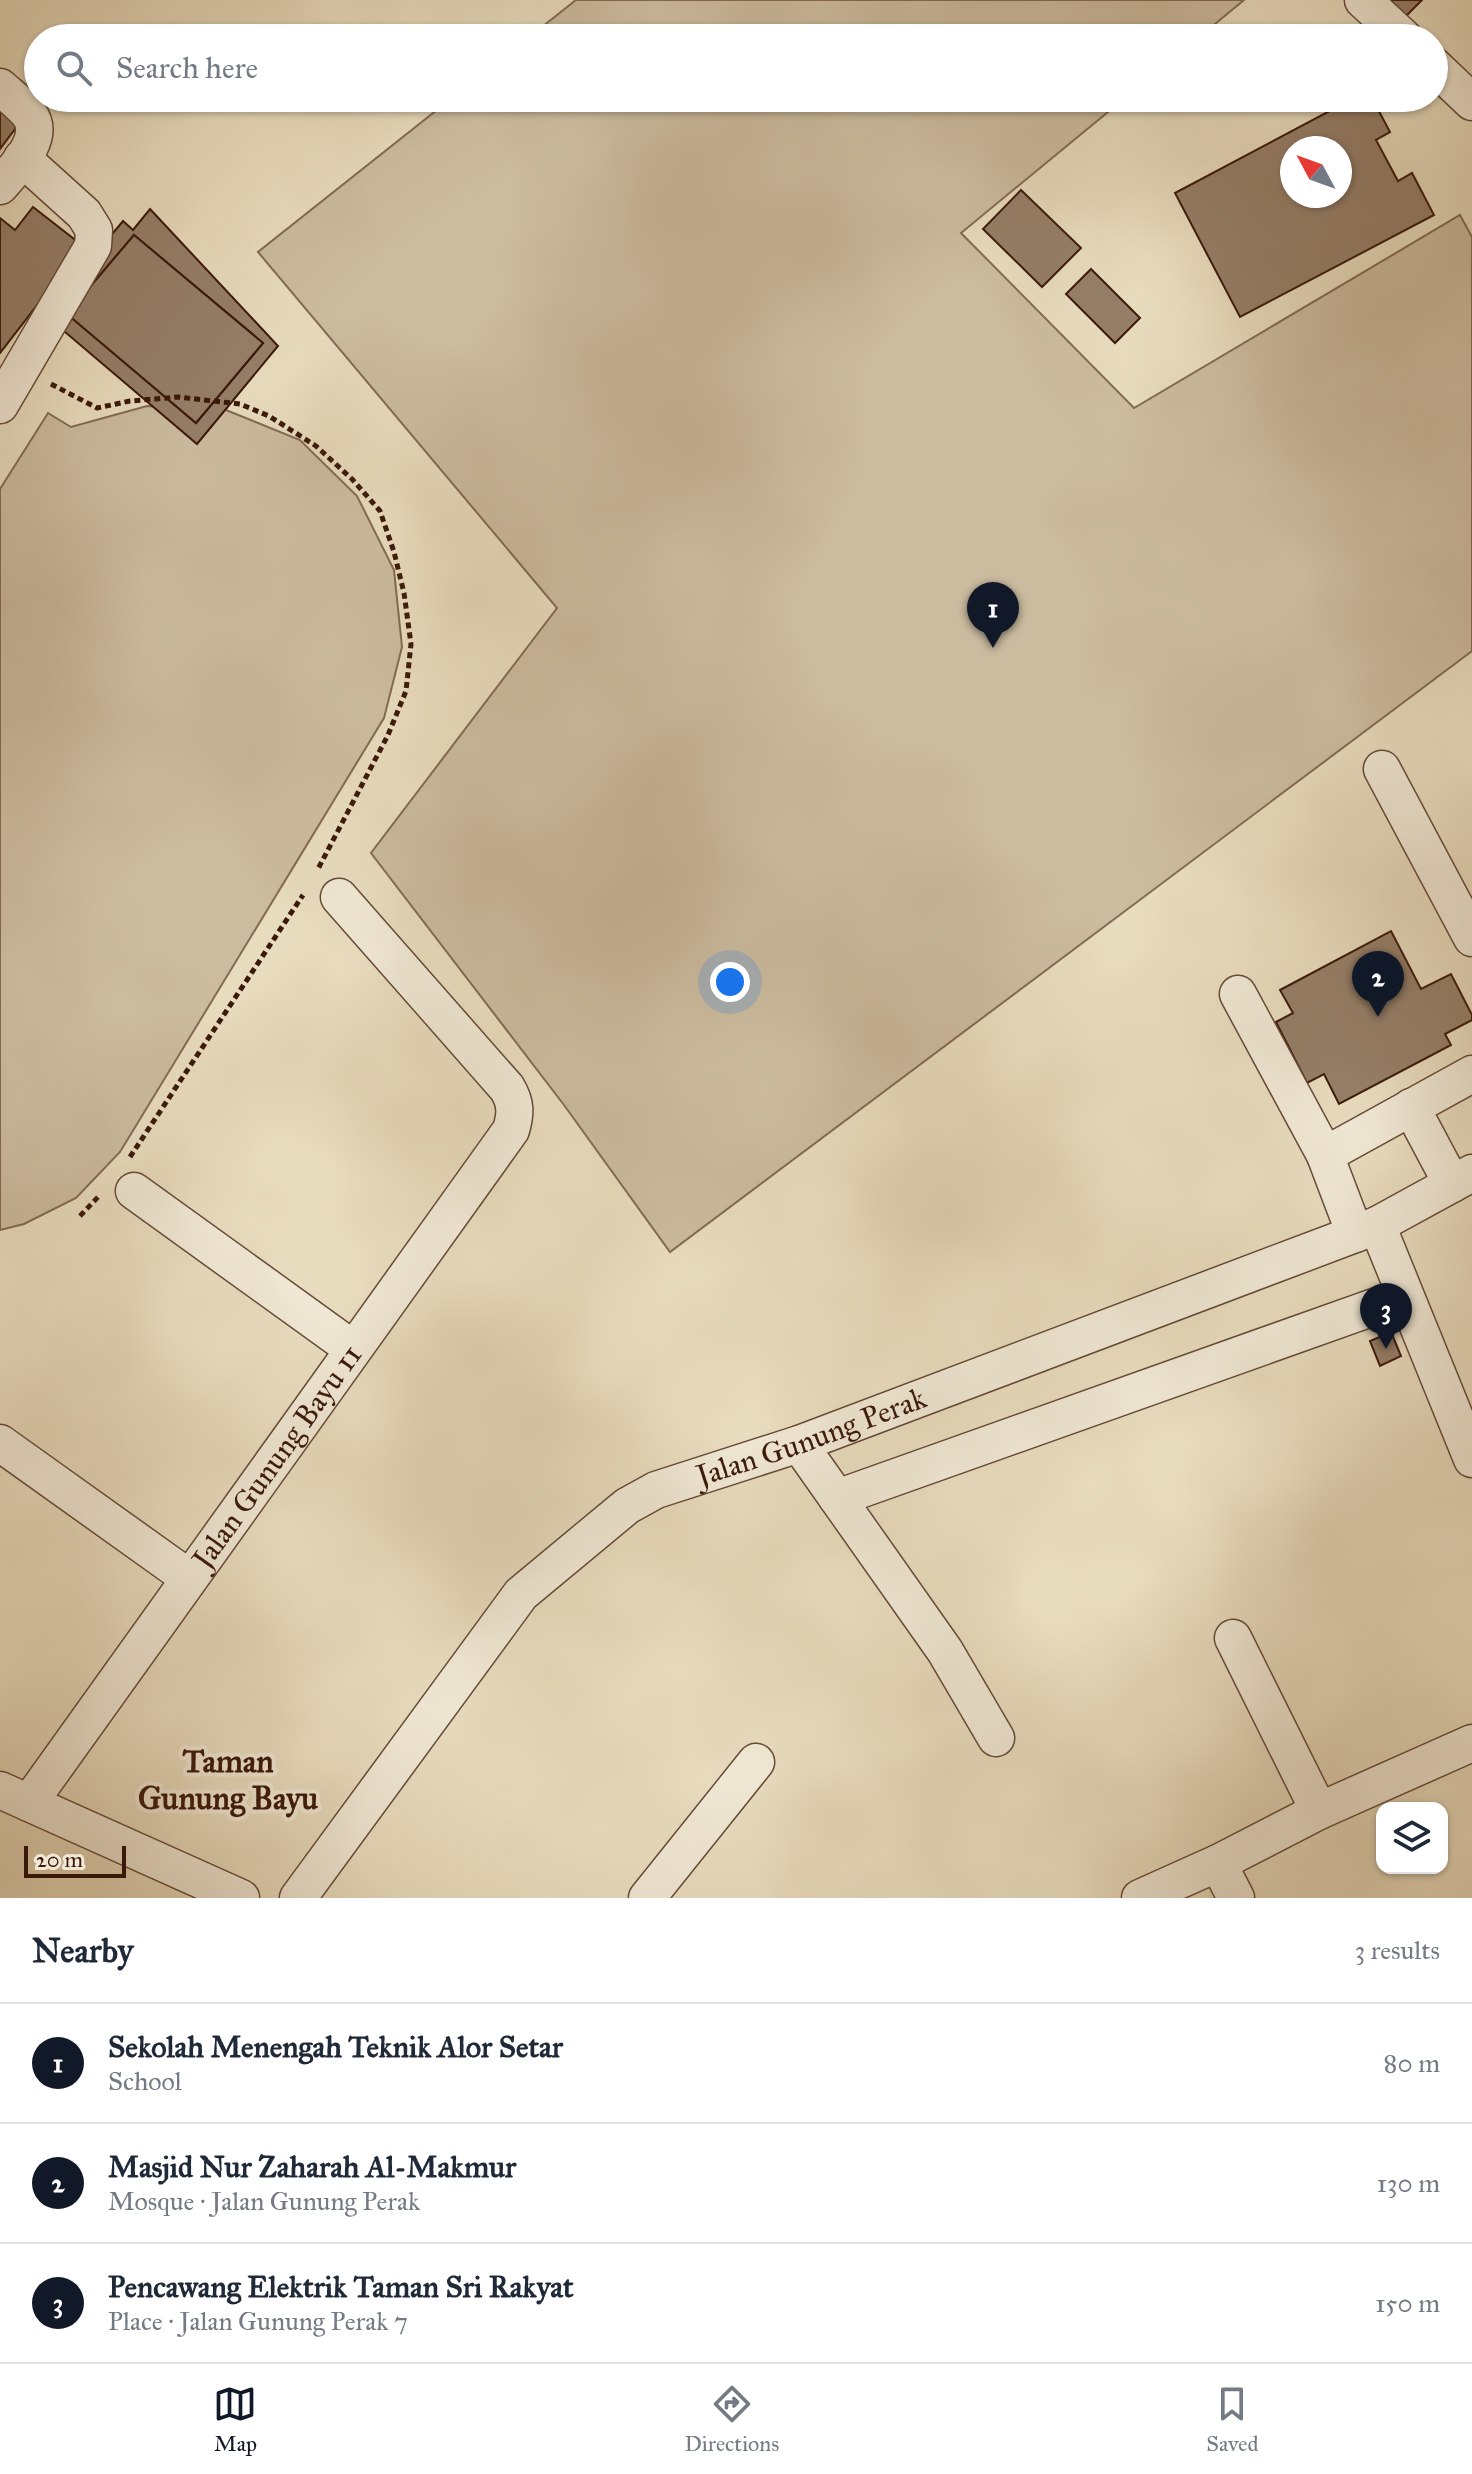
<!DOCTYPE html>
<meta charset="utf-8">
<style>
:root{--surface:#fff;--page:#f6f6f7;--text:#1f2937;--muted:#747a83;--line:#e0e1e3;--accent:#111827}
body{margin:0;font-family:"IM FELL Great Primer",serif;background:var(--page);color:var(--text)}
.controls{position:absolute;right:24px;bottom:24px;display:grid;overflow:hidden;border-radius:16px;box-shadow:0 2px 6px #0004}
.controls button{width:72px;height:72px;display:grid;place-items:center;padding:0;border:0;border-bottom:2px solid var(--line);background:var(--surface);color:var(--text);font:40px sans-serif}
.compass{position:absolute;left:1280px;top:136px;width:72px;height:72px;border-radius:50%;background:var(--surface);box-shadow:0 2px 6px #0004;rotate:311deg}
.scale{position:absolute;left:24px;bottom:20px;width:102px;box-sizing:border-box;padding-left:8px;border:4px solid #3b190a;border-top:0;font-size:22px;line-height:28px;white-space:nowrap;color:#3b190a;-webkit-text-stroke:6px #f0e8d5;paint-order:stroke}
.you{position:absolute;left:730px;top:982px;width:28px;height:28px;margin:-20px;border:6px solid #fff;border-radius:50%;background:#1a73e8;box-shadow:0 0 0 12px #1a73e833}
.badge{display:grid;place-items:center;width:52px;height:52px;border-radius:50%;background:var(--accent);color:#fff;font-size:26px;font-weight:700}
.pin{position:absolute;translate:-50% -66px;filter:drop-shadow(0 2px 4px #0008)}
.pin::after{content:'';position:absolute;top:42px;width:28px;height:24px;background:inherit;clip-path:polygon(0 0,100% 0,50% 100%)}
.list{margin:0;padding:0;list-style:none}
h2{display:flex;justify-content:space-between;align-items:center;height:104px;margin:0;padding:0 32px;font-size:34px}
h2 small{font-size:26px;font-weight:400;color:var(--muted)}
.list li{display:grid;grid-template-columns:52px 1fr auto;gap:24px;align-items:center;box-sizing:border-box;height:120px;padding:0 32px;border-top:2px solid var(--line)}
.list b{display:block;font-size:30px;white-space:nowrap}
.list p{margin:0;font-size:26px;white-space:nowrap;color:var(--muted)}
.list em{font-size:26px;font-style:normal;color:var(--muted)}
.icon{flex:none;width:44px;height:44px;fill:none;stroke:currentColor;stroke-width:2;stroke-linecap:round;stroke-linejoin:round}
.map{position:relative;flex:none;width:1472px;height:1898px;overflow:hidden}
.search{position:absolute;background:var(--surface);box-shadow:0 2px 6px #0004;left:24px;right:24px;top:24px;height:88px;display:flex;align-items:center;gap:20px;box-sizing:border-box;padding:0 28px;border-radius:44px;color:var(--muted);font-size:30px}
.sheet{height:464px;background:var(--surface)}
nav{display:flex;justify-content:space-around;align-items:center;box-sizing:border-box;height:112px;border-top:2px solid var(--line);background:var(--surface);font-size:22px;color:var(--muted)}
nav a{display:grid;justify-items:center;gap:4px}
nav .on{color:var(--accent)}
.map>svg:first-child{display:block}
.green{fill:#cbbb9f;stroke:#836a54;stroke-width:2}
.building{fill:#957e68;stroke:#3b190a;stroke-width:2;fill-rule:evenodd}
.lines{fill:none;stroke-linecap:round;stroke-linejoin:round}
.minor-casing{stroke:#664a37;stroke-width:39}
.path{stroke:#3b190a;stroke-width:5;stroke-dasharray:6 4;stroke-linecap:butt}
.minor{stroke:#f0e8d5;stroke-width:36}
.labels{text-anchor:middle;stroke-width:8;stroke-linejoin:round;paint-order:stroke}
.street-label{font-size:30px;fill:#3b190a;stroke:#f0e8d5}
.neighbourhood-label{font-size:32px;font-weight:bold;fill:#3b190a;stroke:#f0e8d5}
</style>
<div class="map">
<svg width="1472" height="1898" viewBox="0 0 1472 1898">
<rect width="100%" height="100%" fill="#e8dcbe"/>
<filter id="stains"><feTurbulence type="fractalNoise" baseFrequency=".0025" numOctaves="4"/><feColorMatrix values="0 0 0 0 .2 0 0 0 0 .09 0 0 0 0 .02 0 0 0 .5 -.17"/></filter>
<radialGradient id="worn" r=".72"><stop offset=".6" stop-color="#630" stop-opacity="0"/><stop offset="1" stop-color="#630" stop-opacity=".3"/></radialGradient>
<!-- green -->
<g class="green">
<polygon points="576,0 1244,0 1198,38 528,38"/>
<polygon points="452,98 1125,98 961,233 1134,408 1460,215 1472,237 1472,651 670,1252 564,1105 371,853 557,608 258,252"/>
<polygon points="147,406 226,410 300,440 357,496 394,570 402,647 384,718 120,1152 76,1198 24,1224 0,1230 0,489 48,413 71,427"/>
</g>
<!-- building -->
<g class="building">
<polygon points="1389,0 1422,0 1406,16"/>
<path d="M 1354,98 L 1372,98 L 1390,132 L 1376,140 L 1398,181 L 1412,173 L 1434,215 L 1240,317 L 1175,193 ZM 1292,148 L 1340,148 L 1340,196 L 1292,196 Z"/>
<polygon points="0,105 21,121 0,149"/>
<polygon points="1021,190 1081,248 1042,287 983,229"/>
<polygon points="33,207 83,246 0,353 0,218 15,230"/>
<path d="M 150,209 L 278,346 L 197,444 L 45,315 L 123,221 L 133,230 ZM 134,235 L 263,343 L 196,423 L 67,314 Z"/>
<polygon points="134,235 263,343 196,423 67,314"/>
<polygon points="1091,269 1140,318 1115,343 1066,294"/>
<polygon points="1391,931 1421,989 1451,974 1472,1015 1472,1020 1445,1034 1451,1045 1339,1104 1324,1074 1307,1083 1276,1022 1293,1013 1280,990"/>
<polygon points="1391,1332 1401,1356 1380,1366 1370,1341"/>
</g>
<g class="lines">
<defs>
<g id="minor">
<polyline points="1363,0 1404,38"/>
<polyline points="1434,66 1472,102"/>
<path d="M 0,87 C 9,95 21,104 29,114 C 47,138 15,168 0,186"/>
<polyline points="0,405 93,246 94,230 84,214 22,158"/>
<polyline points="1382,769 1472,938"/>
<polyline points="1238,994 1325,1155 1355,1234"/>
<polyline points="1411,1107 1452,1184"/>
<polyline points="1325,1155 1472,1074"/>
<polyline points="134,1191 353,1349"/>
<polyline points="1377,1225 1472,1459"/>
<polyline points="0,1443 189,1578"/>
<polyline points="799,1444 945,1651 996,1738"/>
<polyline points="837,1498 1405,1296"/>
<polyline points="1233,1638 1319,1811"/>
<polyline points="0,1790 241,1898"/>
<path id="s1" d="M 29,1803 L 511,1130 C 516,1113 516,1103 507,1088 L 339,897"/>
<polyline points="1218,1863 1236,1898"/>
<path id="s2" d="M 298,1898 L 521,1594 L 627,1506 L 656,1490 L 799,1444 L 1355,1234 L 1377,1225 L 1472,1173"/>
<polyline points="647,1898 756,1762"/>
<polyline points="1140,1898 1218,1863 1319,1811 1472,1743"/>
</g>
</defs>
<!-- minor casing -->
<use href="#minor" class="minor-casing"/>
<!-- path -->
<g class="path">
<polyline points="51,384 97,408 130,401 178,397 240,404 269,416 316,446 352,479 380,511 394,552 404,593 411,644 406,691 388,735 318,869"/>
<polyline points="130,1157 303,895"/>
<polyline points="80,1216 99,1196"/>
</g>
<!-- minor -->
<use href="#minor" class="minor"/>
</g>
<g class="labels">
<!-- street labels -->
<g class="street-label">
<text dy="10" stroke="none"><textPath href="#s2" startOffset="712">Jalan Gunung Perak</textPath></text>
<text dy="10" stroke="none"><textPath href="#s1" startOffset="426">Jalan Gunung Bayu 11</textPath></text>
</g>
<!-- neighbourhood labels -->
<g class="neighbourhood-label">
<text x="228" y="1772">Taman<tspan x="228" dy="37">Gunung Bayu</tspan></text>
</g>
</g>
<rect width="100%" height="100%" filter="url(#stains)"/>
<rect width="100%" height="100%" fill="url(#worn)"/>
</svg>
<div class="controls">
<button><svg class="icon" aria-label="layers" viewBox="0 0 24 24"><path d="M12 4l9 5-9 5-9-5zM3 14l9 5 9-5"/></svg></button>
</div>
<svg class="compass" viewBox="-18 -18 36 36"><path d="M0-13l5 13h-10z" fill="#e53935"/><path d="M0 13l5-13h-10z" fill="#747a83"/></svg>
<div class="scale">20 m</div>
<div class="you"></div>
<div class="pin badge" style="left:993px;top:648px">1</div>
<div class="pin badge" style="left:1378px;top:1017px">2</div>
<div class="pin badge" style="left:1386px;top:1349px">3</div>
<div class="search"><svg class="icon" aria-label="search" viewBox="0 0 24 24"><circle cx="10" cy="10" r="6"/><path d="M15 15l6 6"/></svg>Search here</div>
</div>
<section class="sheet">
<h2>Nearby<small>3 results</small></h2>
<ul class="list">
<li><span class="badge">1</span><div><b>Sekolah Menengah Teknik Alor Setar</b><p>School</p></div><em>80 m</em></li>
<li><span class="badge">2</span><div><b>Masjid Nur Zaharah Al-Makmur</b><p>Mosque · Jalan Gunung Perak</p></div><em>130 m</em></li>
<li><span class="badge">3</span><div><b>Pencawang Elektrik Taman Sri Rakyat</b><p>Place · Jalan Gunung Perak 7</p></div><em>150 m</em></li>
</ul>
</section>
<nav>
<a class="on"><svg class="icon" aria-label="map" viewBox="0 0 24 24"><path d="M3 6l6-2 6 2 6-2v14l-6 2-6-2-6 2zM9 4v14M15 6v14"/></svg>Map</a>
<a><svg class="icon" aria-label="directions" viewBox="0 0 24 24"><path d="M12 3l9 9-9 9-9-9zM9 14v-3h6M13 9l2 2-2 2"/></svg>Directions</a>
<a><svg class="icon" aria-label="saved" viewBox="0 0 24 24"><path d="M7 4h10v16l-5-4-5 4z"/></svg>Saved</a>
</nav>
